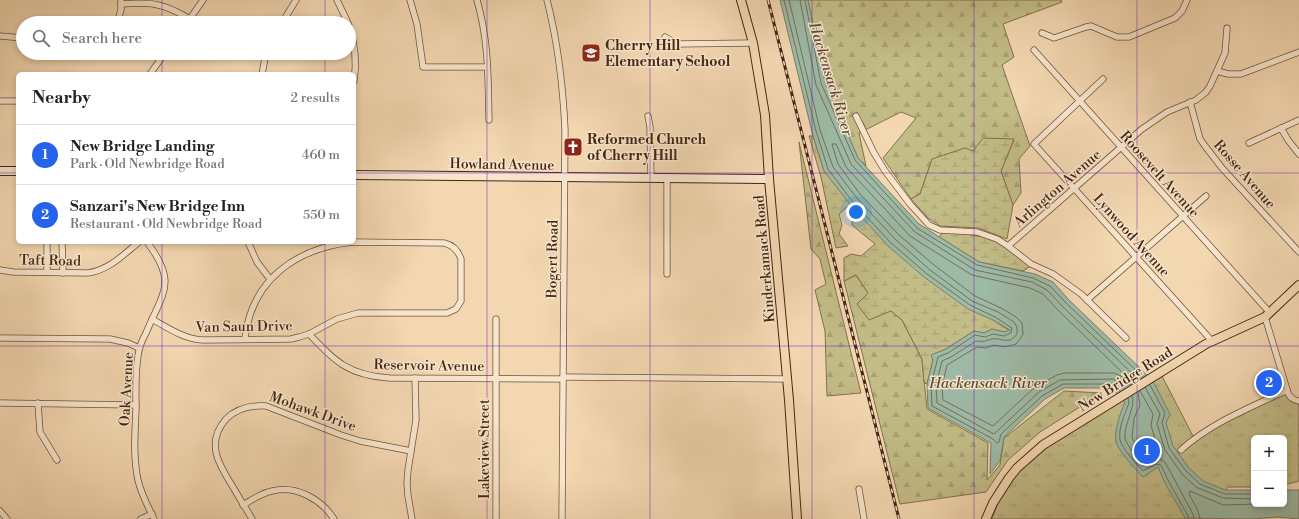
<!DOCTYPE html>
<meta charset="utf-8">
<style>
:root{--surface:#fff;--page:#f6f6f6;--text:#222;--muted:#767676;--line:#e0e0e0;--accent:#2563eb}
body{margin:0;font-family:"Libre Bodoni",serif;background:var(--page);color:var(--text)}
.controls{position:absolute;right:12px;bottom:12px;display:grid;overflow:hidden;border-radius:6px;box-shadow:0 2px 6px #0003}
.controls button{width:36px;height:36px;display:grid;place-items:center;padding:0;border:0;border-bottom:1px solid var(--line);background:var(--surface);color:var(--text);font:20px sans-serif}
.you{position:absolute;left:856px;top:212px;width:14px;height:14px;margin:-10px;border:3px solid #fff;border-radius:50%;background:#1a73e8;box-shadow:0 0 0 6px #1a73e833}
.badge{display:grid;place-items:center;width:26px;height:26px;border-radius:50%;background:var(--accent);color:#fff;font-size:13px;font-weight:700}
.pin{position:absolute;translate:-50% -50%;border:2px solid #fff;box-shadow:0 1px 4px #0006}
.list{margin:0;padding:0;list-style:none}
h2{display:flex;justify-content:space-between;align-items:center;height:52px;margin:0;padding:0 16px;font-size:17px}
h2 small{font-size:13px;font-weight:400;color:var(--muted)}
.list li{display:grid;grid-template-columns:26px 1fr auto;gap:12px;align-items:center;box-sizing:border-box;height:60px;padding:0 16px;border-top:1px solid var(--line)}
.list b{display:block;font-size:15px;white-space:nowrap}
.list p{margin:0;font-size:13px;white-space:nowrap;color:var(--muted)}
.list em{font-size:13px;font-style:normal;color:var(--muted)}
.icon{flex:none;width:22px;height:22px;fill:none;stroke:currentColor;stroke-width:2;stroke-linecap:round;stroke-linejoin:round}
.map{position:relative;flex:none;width:1299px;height:519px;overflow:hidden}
.search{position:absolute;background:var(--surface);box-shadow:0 2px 6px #0003;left:16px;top:16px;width:340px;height:44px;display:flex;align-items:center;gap:10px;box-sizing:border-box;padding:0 14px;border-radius:22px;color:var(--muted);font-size:15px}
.panel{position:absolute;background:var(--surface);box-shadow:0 2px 6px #0003;left:16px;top:72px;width:340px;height:172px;border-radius:6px}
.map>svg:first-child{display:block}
.forest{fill:url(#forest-firs);stroke:#84714d}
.wetland{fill:url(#wetland-marsh);stroke:#84714d}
.park{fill:url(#park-tufts);stroke:#84714d}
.water{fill:#9dbaa6;stroke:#7a7f6b}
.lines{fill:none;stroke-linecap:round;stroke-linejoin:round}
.shore{stroke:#71705c;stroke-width:1}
.street-casing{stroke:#70523a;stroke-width:7}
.secondary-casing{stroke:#452613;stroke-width:10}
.primary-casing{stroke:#452613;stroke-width:10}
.street{stroke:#f7e5cc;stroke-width:5.5}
.secondary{stroke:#f7e5cc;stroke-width:8}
.primary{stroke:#f3d7b1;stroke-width:8}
.rail-casing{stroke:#452613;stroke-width:3}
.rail{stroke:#f7e5cc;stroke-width:1.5;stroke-dasharray:4.5;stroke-linecap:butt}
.grid{fill:none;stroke:#7b2cbf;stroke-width:1;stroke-opacity:0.55}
.labels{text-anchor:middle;stroke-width:3;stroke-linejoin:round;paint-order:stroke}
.poi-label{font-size:14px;font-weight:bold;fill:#452613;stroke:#f7e5cc;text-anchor:start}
.street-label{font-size:14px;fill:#452613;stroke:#f7e5cc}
.water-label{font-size:15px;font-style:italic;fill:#5b4b38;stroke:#f7e5cc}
</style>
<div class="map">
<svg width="1299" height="519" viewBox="0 0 1299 519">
<defs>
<pattern id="forest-firs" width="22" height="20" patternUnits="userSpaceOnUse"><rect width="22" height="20" fill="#c2bc87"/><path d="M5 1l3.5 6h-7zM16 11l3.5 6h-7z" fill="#a8a174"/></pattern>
<pattern id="wetland-marsh" width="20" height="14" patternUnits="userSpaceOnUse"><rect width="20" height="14" fill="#c2bc87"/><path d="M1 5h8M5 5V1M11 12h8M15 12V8" fill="none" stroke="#a8a174"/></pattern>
<pattern id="park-tufts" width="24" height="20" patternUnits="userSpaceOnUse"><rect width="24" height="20" fill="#c2bc87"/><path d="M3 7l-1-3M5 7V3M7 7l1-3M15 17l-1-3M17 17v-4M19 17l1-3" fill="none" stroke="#a8a174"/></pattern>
</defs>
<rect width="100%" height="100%" fill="#f3d7b1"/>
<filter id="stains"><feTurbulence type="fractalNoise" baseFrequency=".005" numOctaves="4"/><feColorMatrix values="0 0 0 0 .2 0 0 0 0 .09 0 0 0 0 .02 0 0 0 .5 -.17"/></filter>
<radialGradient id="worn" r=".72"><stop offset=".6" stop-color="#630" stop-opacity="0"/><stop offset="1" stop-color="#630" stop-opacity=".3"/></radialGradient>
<!-- forest -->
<g class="forest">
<polygon points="808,0 1061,0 1062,2 1003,24 1014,57 1002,65 1030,146 1019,159 1021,193 1013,205 1001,171 1014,140 973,151 932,159 920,194 911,199 883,158 916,118 901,112 859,133 866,166 858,158 825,82"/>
<polygon points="799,142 861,393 827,396 825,331 815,290 826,284 820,259 811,249"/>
<polygon points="856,275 868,293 857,304 891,311 902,320 922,359 927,409 988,443 987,480 1000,465 1004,438 1064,391 1102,393 1040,432 1008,460 986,492 900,504 844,281"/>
</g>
<!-- wetland -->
<g class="wetland">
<polygon points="809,136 813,136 824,171 993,320 1010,331 1004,332 992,329 984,333 974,331 946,349 932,355 933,360 927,384 924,383 922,359 902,320 891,311 869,320 857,304 868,293 856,275 844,281 844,258 851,254 861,256 875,244 852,225 852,210 847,207 839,214 842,225 839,234 848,246 836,248 821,177"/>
<polygon points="983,138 1014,139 1001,171 1013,205 1007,239 978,228 940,226 928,218 911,199 920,194 932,159 965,148 973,151"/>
<polygon points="944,231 986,237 1003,244 1031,266 1023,271 979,262 939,237"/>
</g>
<!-- park -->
<polygon class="park" points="1161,374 1194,438 1287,390 1299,401 1299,481 1284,485 1284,438 1254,438 1254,487 1228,487 1202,519 992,519 1000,497 1020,470 1045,447"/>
<!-- water -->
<path class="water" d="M 780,0 L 808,0 L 825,82 L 858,158 L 919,224 L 979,262 L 1035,274 L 1053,282 L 1069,300 L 1141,369 L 1154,383 L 1170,414 L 1166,423 L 1173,446 L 1189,468 L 1203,481 L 1225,490 L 1254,490 L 1254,504 L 1284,504 L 1284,490 L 1299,490 L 1299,519 L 1278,517 L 1252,519 L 1185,518 L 1165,483 L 1158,467 L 1143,477 C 1136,470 1118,450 1116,442 C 1114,430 1121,412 1125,402 L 1112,388 L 1064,388 L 1045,399 L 1004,437 L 1000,461 L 990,474 L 991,443 L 928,408 L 927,384 L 933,360 L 931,355 L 946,349 L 974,331 L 984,333 L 992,329 L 1004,332 L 1010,330 L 993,320 L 968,309 L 924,277 L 888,246 L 849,203 L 824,171 L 812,132 Z"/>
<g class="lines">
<!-- shore -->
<g class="shore">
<polyline points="784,0 816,131 828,169 852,201 891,243 927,274 970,305 995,317 1012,328 1011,333 1004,336 993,334 985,337 975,335 948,353 938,357 931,385 932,406 993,439 997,443 999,442 1001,434 1042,396 1063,384 1112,384 1120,391"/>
<path d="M 789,0 L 820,130 L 833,167 L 856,197 L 895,239 L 930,270 L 972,301 L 998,312 L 1014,322 L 1017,327 L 1017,334 C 1009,346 1001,337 992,339 C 984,341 985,342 976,341 L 951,357 L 942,361 L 936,385 L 937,403 L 994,434 L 1039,392 L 1060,380 L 1113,379 L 1117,381 L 1125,389"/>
<polyline points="800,0 816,85 851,164 915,232 975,270 1032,282 1047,290 1063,307 1139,380"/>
<polyline points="805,0 821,83 855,160 917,228 977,265 1033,278 1050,286 1066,303 1143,377"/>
<polyline points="1130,385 1121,376 1114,373 1064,373 1057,375 1035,387 993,426 943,400 942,386 947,365 977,347 986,348 994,345 1005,347 1016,344 1020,339 1023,334 1022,323 1016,317 1001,308 975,296 934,265 899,235 860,194 838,164 832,144 836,144 846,167 910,236 972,275 1030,288 1043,294 1059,311 1133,383"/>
<polyline points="1150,385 1165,413 1162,423 1169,448 1186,471 1200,484 1225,494 1254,494"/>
<polyline points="1145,387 1160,414 1157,424 1165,450 1182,474 1196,487 1223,498 1254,499"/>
<polyline points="1138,392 1140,405 1134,418 1132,438 1143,455 1146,457 1157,452 1158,450 1151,425 1153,414 1140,391"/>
<path d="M 1132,396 C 1137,405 1123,425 1125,439 C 1127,445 1138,459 1144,464 C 1152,462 1156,455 1165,462 L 1193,514 L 1194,519"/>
<path d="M 1128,398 L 1129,403 C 1125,414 1118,428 1120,440 C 1122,448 1137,465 1143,471 L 1156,464 L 1161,465 L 1169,482 L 1188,516 L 1189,519"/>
<polyline points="1200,519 1198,511 1189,494 1190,491 1223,505 1258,504"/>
</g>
<defs>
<g id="street">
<polyline points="337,0 348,23"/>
<polyline points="410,0 417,24 423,67 487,67"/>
<path d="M 477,0 C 489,42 488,78 489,120"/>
<path d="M 547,0 C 558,43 563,86 565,130 L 562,519"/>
<path d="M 121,4 C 152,2 163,3 190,19"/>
<polyline points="117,23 121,10 121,0"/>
<polyline points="187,23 203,0"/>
<polyline points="282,23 296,0"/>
<path d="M 349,26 C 355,44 357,63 354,81"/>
<polyline points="1042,33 1054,38 1086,27 1091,26 1117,37 1129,37 1175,18 1182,11 1187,0"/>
<polyline points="0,36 23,38"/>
<polyline points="665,37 677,44 753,43"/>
<polyline points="1034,50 1270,313"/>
<polyline points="1217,71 1228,74 1241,74 1299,52"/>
<polyline points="150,74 165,53"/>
<polyline points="262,74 266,53"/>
<polyline points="1103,79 1034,144 1212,341"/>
<polyline points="0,101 18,101"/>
<polyline points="1190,102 1200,139 1205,146 1222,168 1299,252"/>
<polyline points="648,116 650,127 651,178"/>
<polyline points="856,116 874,153 885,171 910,204 929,225 940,230 977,232 997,239 1008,246 1031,264 1053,274 1081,294 1126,338"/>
<polyline points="1281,128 1288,140 1299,154"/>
<polyline points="1249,143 1299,120"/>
<polyline points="667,178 667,274"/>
<polyline points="47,242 47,272"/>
<polyline points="62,242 63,273"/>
<path d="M 147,242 C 178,283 163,292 146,333 C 142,340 139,348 138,356 C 135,374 136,392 136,410 C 135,433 133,457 138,480 C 141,494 148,506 154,519"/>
<polyline points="248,242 257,262 270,279"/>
<polyline points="1008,246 1142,129 1167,112 1196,100 1206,92 1210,86 1225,53 1227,28"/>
<path d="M 0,270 L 13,272 L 88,273 C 109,270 123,255 139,242"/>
<polyline points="1087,300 1206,196"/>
<path d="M 1265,317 L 1288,393 C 1290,398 1293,400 1299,401"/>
<path d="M 152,319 C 168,328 184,339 203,340 L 291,339 L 299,337 L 309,334 L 337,319 L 358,313 L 447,313 L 456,309 L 461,301 L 461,259 C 458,250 453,245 444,243 L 353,242 C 296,248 251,280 245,339"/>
<polyline points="496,319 496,519"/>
<path d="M 309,334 C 336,362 348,375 389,378 L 563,379"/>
<polyline points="0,338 110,339 128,343 139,348"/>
<polyline points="563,377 787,379"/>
<polyline points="0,403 136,405"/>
<polyline points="38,403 40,432 57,460"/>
<path d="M 1181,450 C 1212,422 1250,408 1287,390"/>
<polyline points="859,489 864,519"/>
<path d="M 243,505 C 252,500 261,493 272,491 C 296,485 321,499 334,519"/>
<polyline points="0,511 7,519"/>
<polyline points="141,519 152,514"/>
<path d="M 252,519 C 246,508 239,498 233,487 C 219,465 205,443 226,419 C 237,408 251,405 266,406 L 341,435 L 360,441 L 411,451"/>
<polyline points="412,519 408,496 407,483 408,470 416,420 415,378"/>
</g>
<g id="secondary">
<polyline points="0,171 18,171"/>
<polyline points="354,175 769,179"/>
</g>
<g id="primary">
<polyline points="741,0 753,43 765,115 769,179 789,400 797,519"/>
<polyline points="986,519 993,503 1009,478 1017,468 1043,445 1206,344 1265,317 1299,285"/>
</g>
</defs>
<!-- street casing -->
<use href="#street" class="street-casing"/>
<!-- secondary casing -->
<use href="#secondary" class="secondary-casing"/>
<!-- primary casing -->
<use href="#primary" class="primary-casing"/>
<!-- street -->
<use href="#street" class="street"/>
<!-- secondary -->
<use href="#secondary" class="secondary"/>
<!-- primary -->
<use href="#primary" class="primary"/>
<defs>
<polyline id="rail" points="768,0 819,201 899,519"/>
</defs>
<!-- rail casing -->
<use href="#rail" class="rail-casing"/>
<!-- rail -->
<use href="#rail" class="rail"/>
</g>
<!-- grid -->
<path class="grid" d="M 162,0 L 162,23M 325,0 L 325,23M 487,0 L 487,519M 650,0 L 650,519M 812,0 L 812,519M 974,0 L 974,519M 1137,0 L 1137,519M 162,53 L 162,74M 325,53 L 325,74M 0,173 L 18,173M 354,173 L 1299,173M 162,242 L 162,519M 325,242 L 325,519M 0,346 L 1299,346"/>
<!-- icons -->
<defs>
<symbol id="school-square" viewBox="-11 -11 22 22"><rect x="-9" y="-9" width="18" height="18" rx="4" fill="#8f2418" stroke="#f7e5cc"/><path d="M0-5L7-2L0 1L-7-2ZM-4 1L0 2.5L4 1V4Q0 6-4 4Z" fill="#fff"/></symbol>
<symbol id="church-square" viewBox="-11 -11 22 22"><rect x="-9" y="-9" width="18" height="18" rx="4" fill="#8f2418" stroke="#f7e5cc"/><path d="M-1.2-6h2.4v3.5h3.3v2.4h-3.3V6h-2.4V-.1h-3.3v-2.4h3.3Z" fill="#fff"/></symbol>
</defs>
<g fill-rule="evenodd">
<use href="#school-square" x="580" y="42" width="22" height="22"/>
<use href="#church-square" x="562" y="136" width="22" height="22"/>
</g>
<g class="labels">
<!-- poi labels -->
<g class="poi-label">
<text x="605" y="50">Cherry Hill<tspan x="605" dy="16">Elementary School</tspan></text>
<text x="587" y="144">Reformed Church<tspan x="587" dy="16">of Cherry Hill</tspan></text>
</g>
<!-- street labels -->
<g class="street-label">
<text transform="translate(502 164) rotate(1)" y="5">Howland Avenue</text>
<text transform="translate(1160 174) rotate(48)" y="5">Roosevelt Avenue</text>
<text transform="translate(1245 174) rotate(49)" y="5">Rosse Avenue</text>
<text transform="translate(1057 188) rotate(-41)" y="5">Arlington Avenue</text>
<text transform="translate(1132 235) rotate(48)" y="5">Lynwood Avenue</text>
<text transform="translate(552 259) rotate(-89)" y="5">Bogert Road</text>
<text transform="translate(764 259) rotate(-95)" y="5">Kinderkamack Road</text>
<text transform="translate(50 260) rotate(1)" y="5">Taft Road</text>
<text transform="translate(244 326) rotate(-1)" y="5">Van Saun Drive</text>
<text transform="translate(429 365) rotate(1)" y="5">Reservoir Avenue</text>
<text transform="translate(1125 379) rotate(-32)" y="5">New Bridge Road</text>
<text transform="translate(126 389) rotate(-87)" y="5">Oak Avenue</text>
<text transform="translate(313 411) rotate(20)" y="5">Mohawk Drive</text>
<text transform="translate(484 449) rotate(-90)" y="5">Lakeview Street</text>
</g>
<!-- water labels -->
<g class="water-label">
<text transform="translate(831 79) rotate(73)" y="5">Hackensack River</text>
<text x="988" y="388">Hackensack River</text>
</g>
</g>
<rect width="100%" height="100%" filter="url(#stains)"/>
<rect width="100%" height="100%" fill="url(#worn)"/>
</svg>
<div class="controls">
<button>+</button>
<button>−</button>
</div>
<div class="you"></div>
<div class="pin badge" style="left:1147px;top:451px">1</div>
<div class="pin badge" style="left:1269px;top:383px">2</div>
<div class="search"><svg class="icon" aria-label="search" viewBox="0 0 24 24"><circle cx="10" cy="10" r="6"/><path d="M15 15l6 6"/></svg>Search here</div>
<section class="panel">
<h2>Nearby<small>2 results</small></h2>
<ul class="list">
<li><span class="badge">1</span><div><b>New Bridge Landing</b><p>Park · Old Newbridge Road</p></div><em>460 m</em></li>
<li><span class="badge">2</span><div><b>Sanzari's New Bridge Inn</b><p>Restaurant · Old Newbridge Road</p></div><em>550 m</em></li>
</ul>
</section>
</div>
